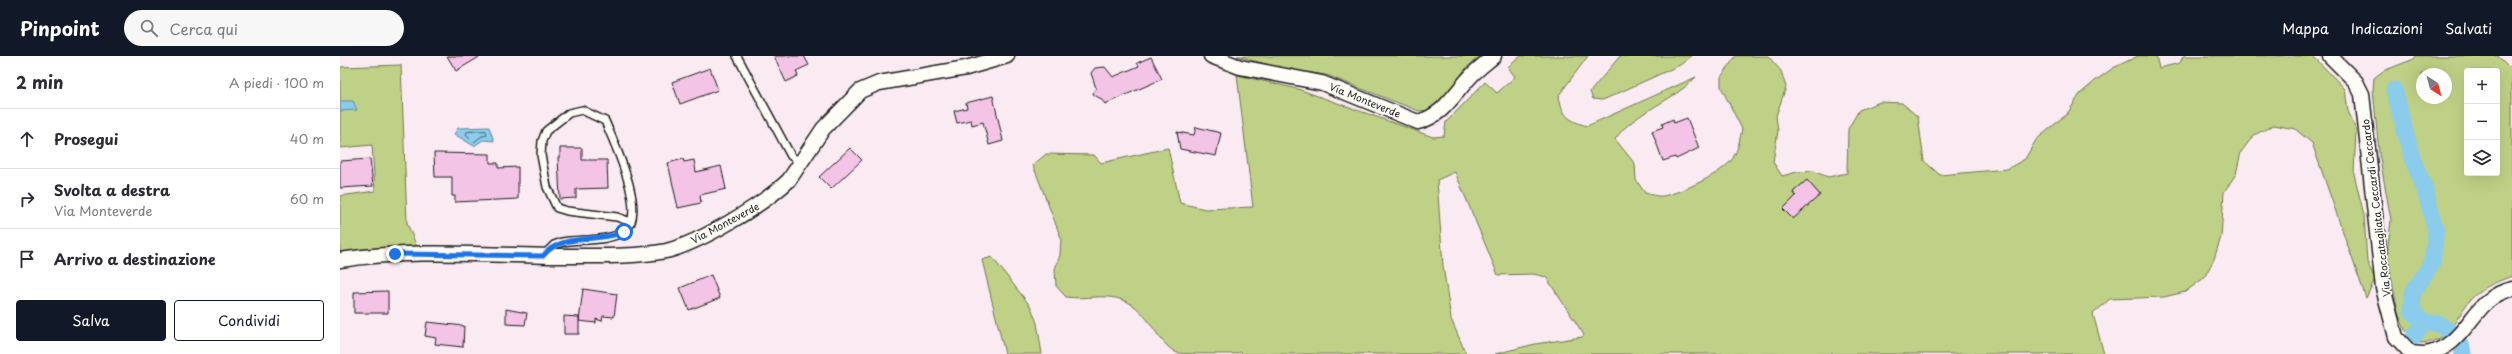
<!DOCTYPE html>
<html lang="it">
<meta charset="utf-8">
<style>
:root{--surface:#fff;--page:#f7f7f7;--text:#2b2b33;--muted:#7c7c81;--line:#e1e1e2;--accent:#111827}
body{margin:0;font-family:"Playpen Sans",sans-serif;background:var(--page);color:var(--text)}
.controls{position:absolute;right:12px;top:12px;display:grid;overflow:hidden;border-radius:4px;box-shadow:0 4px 16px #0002}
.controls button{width:36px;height:36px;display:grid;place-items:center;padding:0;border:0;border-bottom:1px solid var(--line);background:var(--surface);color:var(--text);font:20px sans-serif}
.compass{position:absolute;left:2076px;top:12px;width:36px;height:36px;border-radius:50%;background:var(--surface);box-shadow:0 4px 16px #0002;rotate:144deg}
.stop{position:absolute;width:12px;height:12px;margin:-9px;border:3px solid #1a73e8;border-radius:50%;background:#fff}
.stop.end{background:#1a73e8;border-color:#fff;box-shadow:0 1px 4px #0008}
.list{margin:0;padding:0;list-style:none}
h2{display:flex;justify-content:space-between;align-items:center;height:52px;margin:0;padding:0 16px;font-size:17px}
h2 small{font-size:13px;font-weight:400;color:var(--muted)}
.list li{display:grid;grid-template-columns:26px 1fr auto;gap:12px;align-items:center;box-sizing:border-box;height:60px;padding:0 16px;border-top:1px solid var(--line)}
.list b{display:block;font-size:15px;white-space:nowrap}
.list p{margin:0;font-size:13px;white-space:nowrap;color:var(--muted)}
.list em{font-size:13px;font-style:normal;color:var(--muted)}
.actions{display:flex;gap:8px;padding:12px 16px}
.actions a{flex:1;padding:9px 0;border:1px solid var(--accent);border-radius:4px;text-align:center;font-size:14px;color:var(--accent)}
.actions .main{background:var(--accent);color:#fff}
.icon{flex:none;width:22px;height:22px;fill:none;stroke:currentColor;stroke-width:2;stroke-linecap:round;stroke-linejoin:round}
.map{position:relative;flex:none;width:2172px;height:298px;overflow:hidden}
header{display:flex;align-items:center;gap:24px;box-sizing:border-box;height:56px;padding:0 20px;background:var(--accent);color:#fff}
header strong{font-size:19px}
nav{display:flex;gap:22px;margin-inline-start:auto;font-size:14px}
.search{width:280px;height:36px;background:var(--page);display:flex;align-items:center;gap:10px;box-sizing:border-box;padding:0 14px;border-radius:22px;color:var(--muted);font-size:15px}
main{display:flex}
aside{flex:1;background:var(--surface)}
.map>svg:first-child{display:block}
.green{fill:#bfd186;stroke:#6e7651;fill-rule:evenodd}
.water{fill:#8bccec;stroke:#5f8699}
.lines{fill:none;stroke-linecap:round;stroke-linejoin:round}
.shore{stroke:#48626f;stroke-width:1}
.canal{stroke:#8bccec;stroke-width:17}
.building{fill:#f4c4e7;stroke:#1c1c1c}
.lane-casing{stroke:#1c1c1c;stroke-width:10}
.street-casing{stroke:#1c1c1c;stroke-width:17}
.lane{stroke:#fdfcf7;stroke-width:7}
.street{stroke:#fdfcf7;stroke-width:14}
.route{stroke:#1a73e8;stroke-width:5}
.labels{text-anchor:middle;stroke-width:3.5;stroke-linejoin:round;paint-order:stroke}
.street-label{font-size:10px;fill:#1c1c1c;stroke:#fdfcf7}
</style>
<header>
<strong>Pinpoint</strong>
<div class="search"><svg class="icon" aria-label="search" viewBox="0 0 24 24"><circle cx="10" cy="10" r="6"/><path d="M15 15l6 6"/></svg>Cerca qui</div>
<nav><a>Mappa</a><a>Indicazioni</a><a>Salvati</a></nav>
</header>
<main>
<aside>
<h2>2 min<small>A piedi · 100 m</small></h2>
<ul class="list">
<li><svg class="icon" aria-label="ahead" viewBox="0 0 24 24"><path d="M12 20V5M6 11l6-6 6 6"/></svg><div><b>Prosegui</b></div><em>40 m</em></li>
<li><svg class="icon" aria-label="right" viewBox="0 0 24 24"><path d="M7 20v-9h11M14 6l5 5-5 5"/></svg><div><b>Svolta a destra</b><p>Via Monteverde</p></div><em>60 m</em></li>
<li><svg class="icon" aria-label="arrive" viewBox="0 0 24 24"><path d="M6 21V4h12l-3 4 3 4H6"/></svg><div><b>Arrivo a destinazione</b></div></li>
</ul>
<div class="actions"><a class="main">Salva</a><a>Condividi</a></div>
</aside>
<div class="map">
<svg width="2172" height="298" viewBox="0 0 2172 298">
<rect width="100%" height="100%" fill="#faebf2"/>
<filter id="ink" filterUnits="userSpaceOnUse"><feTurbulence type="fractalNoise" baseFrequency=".025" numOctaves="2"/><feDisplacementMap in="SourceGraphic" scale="8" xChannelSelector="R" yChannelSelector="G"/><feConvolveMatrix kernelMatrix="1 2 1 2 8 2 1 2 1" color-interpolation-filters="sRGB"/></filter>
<g filter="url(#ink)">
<!-- green -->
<g class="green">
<polygon points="897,0 1140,0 1126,12 1100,48 1090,54 1079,55 986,19 944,13"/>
<path d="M 1181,0 L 1248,0 L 1219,39 C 1222,59 1227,64 1247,70 L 1356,21 C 1333,46 1295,55 1275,83 L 1295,108 L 1296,124 L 1305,137 C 1311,138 1318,141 1323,140 C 1340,137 1384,117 1393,102 C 1398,94 1400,83 1402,73 L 1381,31 L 1381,21 L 1396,0 L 1428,0 L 1441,15 L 1446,31 L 1436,60 L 1438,75 L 1433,106 L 1442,120 L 1457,116 L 1473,115 L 1488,121 L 1507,117 L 1508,73 L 1519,54 L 1540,46 L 1562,47 L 1578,61 L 1584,105 L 1600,119 L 1667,113 L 1685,103 L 1696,84 L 1727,58 L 1740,38 L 1755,25 L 1773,12 L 1798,0 L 1816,0 L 1819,12 L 1840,7 L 1843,0 L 1973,0 L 2005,33 L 2008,55 L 2016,74 L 2014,118 L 2024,159 L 2027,206 L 2035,223 L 2026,242 L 1972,87 L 1955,73 L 1934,69 L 1914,79 L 1901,96 L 1896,118 L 1884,136 L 1881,181 L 1874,203 L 1864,222 L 1845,236 L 1824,241 L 1770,243 L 1753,258 L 1764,298 L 1155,298 L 1195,288 L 1242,281 L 1244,279 L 1206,221 L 1193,218 L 1158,219 L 1115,116 L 1097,124 L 1103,210 L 1111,263 L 1126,298 L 902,298 L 900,296 L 894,298 C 884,298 843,298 837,297 C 815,286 810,254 783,244 C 764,237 746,244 726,241 L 716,230 L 715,213 L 720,199 L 721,182 L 693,109 L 706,98 L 754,99 L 761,107 L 828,92 L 840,147 L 865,153 L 913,151 L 897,19 L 958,33 L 1093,81 L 1104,80 L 1106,66 L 1145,26 L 1157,37 L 1175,21 L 1168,11 Z"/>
<polygon points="1280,0 1352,0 1340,9 1263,44 1253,43 1250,36"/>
<path d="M 2076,0 L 2158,0 L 2172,14 L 2172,220 C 2159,225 2145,230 2134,240 C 2114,260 2113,287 2079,287 L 2065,274 L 2058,257 L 2047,198 L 2051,164 L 2039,97 L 2033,34 L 2034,22 L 2043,15 L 2074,3 ZM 2127,15 L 2157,15 L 2157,117 L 2127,117 ZM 2082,18 L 2106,18 L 2106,42 L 2082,42 Z"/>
<polygon points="61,9 67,167 77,191 45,192 0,197 0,140 35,135 32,89 0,92 0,11"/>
<polygon points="652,201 691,251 697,267 702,298 665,298 642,204"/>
</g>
<!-- water -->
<g class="water">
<polygon points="0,45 13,45 17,54 0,55"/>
<polygon points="149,71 154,85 143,84 134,90 114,78 118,72"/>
</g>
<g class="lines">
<!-- shore -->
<polygon class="shore" points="146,75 147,79 142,80 134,86 126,78 127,76"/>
<!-- canal -->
<g class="canal">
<polyline points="2054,34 2072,102 2085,134 2096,175 2092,207 2073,236 2072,255 2084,266 2074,281"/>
<polyline points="2084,266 2098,268 2109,275"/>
<polyline points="2122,291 2123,298"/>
</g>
</g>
<!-- building -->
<g class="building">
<polygon points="107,0 141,0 116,15"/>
<polygon points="434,0 464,0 469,9 456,15 458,20 446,26"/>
<polygon points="811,1 822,23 765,48 761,43 753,38 756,32 751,17 755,12 765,11 773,21 799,10 797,7"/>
<polygon points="370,12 378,34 340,48 332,26"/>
<polygon points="653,40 663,85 649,89 643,66 632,69 631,64 617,67 614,55 627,52 626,47"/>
<polygon points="1347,62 1359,92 1336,103 1335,101 1323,105 1312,75 1323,71 1322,68 1333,63 1334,67"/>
<polygon points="856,71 881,77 876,100 840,93 837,76 854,79"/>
<polygon points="220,92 242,92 242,104 267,104 268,132 236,133 236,142 220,143 218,101 220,101"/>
<polygon points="510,92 522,104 491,133 479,121"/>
<polygon points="94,97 150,98 150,107 158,107 158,112 178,111 178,143 115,146 115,140 112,140 112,121 95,121"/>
<polygon points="30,103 33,130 0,132 0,105"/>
<polygon points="343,103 344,106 354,104 356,116 381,110 386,133 360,139 361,147 338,152 328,107"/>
<polygon points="1467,124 1480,139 1453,163 1443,153 1456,140 1453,136"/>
<polygon points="371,219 380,242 349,254 340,232"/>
<polygon points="243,233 277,238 274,261 263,260 262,265 256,263 256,267 239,265"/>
<polygon points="48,235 48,257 14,257 14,236"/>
<polygon points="166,253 187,257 185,269 166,268"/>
<polygon points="224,260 239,261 239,278 224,278"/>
<polygon points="87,266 124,270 123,291 95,288 96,282 85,280"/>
</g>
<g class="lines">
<defs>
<g id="lane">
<polyline points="397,0 451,100 461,107"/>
<path d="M 203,200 L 214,189 L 222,186 C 241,183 266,186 283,176 C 310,161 274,87 265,65 L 242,54 L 229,57 L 206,75 L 202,85 L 201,99 L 207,131 L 217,152 L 227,155 L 277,161 L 291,166"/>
</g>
<g id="street">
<path d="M 871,0 L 900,11 L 982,27 L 1078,66 C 1105,59 1114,37 1133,18 C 1139,12 1147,6 1154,0"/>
<polyline points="1990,0 2016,26 2022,38 2043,232 2056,281 2071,297 2082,298"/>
<path d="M 0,204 C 76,192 153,200 230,200 C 262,200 295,201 326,195 C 360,187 424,148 449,124 L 483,73 L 520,35 L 539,27 L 626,12 L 667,0"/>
<path d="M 2085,298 C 2130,290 2130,242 2172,233"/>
</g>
</defs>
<!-- lane casing -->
<use href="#lane" class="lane-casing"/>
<!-- street casing -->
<use href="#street" class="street-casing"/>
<!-- lane -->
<use href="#lane" class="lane"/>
<!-- street -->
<use href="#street" class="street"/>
</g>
</g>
<g class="lines" filter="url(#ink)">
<!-- route -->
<path class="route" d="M 55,198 L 203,200 C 222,176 259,187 284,176"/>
</g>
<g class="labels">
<!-- street labels -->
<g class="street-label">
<text transform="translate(1025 44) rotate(22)" y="4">Via Monteverde</text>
<text transform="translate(2036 152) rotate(-97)" y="4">Via Roccatagliata Ceccardi Ceccardo</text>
<text transform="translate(385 167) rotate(-28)" y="4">Via Monteverde</text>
</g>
</g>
</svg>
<div class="controls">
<button>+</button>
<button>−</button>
<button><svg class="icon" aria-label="layers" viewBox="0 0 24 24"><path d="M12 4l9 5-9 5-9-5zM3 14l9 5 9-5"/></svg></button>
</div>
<svg class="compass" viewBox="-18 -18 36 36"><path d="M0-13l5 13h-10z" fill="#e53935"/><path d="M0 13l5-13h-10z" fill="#7c7c81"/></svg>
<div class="stop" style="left:284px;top:176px"></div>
<div class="stop end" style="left:55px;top:198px"></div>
</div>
</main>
